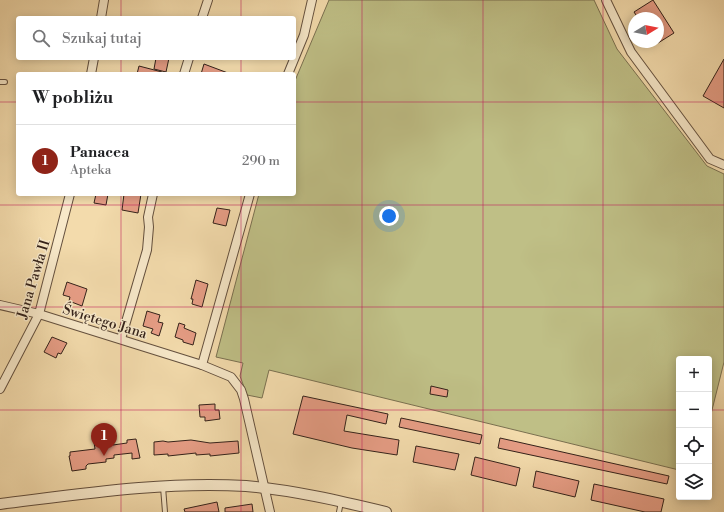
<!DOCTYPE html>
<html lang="pl">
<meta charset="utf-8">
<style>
:root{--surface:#fff;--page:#f2f2f2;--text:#202124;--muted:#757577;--line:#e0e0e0;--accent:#8f2418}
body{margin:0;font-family:"Libre Bodoni",serif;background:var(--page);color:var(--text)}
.controls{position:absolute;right:12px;bottom:12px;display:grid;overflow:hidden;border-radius:4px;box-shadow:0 2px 10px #0003}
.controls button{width:36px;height:36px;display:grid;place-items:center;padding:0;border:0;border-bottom:1px solid var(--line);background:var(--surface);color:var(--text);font:20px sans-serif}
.compass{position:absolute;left:628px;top:12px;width:36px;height:36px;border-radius:50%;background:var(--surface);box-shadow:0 2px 10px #0003;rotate:80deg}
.you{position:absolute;left:389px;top:216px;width:14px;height:14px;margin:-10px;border:3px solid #fff;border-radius:50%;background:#1a73e8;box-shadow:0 0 0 6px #1a73e833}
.badge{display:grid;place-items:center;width:26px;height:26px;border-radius:50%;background:var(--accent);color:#fff;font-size:13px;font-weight:700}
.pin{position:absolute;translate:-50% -33px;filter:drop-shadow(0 1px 2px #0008)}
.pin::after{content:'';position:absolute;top:21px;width:14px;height:12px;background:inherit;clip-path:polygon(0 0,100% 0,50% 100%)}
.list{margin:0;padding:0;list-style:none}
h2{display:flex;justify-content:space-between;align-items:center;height:52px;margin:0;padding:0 16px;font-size:17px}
h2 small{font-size:13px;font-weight:400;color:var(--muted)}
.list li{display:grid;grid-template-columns:26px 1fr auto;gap:12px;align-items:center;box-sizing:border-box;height:72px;padding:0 16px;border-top:1px solid var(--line)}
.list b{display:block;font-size:15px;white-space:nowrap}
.list p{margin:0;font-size:13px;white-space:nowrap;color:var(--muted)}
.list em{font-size:13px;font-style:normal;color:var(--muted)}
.icon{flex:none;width:22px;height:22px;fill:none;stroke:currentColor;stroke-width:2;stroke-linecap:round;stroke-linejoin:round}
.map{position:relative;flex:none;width:724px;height:512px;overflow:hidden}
.search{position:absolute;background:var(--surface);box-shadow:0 2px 10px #0003;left:16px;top:16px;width:280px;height:44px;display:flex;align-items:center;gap:10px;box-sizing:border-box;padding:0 14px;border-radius:4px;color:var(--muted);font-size:15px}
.panel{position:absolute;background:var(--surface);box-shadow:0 2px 10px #0003;left:16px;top:72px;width:280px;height:124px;border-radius:4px}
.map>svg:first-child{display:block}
.green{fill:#bfbf86;stroke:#7a7050}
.building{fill:#e69d85;stroke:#34221a}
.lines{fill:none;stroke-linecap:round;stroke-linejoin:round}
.service-casing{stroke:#64503e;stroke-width:6}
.minor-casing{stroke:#64503e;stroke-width:10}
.tertiary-casing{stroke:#64503e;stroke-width:12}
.service{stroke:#f7e8c9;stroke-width:4}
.minor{stroke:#f7e8c9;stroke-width:8}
.tertiary{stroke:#f7e8c9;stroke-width:10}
.grid{fill:none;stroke:#c2185b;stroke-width:1;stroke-opacity:0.55}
.labels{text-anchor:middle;stroke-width:3;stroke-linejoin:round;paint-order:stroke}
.street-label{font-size:14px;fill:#34221a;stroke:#f7e8c9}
</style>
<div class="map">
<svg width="724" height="512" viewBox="0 0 724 512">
<rect width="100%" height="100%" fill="#f3dbac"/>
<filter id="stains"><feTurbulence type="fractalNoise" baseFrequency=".005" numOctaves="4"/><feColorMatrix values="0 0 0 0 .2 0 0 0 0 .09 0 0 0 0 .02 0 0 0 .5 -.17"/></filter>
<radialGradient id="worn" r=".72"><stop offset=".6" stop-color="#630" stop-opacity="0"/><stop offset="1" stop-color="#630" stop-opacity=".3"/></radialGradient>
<!-- green -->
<polygon class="green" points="329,0 594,0 617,49 707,166 724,174 724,362 709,422 709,359 679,359 679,470 269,370 262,398 247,395 240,376 243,363 216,357 259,194 294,194 294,83"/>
<!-- building -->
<g class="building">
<polygon points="653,0 674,33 658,43 658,18 638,18 634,12"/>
<polygon points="156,58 169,58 166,72 154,69"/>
<polygon points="724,59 724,108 703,96"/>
<polygon points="204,64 228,73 227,74 201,74"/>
<polygon points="139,66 162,72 161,74 137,74"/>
<polygon points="96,194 108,194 106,205 94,203"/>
<polygon points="124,194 141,194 138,213 122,210"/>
<polygon points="217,208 230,210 226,226 213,223"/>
<polygon points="196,280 208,284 202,307 192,304 193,299 191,299"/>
<polygon points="67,282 87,289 82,306 69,301 70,297 63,295"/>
<polygon points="147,311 160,315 158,322 163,323 159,336 151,333 153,329 143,326"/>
<polygon points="179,323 185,325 184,328 196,333 193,345 183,342 183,340 175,337"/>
<polygon points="52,337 67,343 61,354 58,353 56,358 44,352"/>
<polygon points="431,386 448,390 447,397 430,394"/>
<polygon points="303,396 388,414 386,424 347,415 344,431 399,440 397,455 352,448 293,434"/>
<polygon points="215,404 215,410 219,410 220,419 205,421 205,417 200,417 199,405"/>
<polygon points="401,418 482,435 480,444 399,427"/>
<polygon points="112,437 113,445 127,443 127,440 136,439 140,458 132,459 132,453 114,455 114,458 106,459 106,462 88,464 86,466 86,469 72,471 69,456 70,456 70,452 95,449 94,442 103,441 103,438"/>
<polygon points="500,438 669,476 667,484 498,448"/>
<polygon points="191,440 210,443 238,441 239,453 210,456 210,454 196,455 196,453 168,456 168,454 154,455 154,442 163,441 168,442"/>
<polygon points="416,446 459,454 455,470 413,462"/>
<polygon points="475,457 520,468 516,486 471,475"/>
<polygon points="536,471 579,481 575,497 533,487"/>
<polygon points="594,484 664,499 661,512 645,512 591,500"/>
<polygon points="217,502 219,512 185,512 184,509"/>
<polygon points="252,504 253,512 225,512 225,508"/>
</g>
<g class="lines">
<defs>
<g id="service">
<polyline points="0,82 5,82"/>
<polyline points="163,487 165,512"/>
<polyline points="339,512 341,502"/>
</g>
<g id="minor">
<polyline points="606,0 631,52 710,159 724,165"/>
<polyline points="101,18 104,0"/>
<polyline points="202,18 208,0"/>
<polyline points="91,74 94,58"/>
<polyline points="184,74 189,58"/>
<polyline points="288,74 304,35 312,0"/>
<polyline points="0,305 39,314 202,365 231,377 241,390 244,399 270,512"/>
<polyline points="121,339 147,250 149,227 148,217 153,194"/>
<polyline points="202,365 250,194"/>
<polyline points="0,389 39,314 70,194"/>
</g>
<path id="tertiary" d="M 0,504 C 81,494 164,481 246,486 C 293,490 340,501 386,512"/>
</defs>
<!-- service casing -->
<use href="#service" class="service-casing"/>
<!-- minor casing -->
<use href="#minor" class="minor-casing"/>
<!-- tertiary casing -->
<use href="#tertiary" class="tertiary-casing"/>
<!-- service -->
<use href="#service" class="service"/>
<!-- minor -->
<use href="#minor" class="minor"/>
<!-- tertiary -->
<use href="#tertiary" class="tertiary"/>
</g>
<!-- grid -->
<path class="grid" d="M 121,0 L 121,18M 241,0 L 241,18M 362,0 L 362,512M 483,0 L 483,512M 603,0 L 603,512M 121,58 L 121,74M 241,58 L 241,74M 0,102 L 18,102M 294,102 L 724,102M 121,194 L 121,512M 241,194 L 241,512M 0,205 L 724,205M 0,307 L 724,307M 0,410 L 679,410M 709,410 L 724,410"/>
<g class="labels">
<!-- street labels -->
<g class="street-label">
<text transform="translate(33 279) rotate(-73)" y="5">Jana Pawła II</text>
<text transform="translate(105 321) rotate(17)" y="5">Świętego Jana</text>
</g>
</g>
<rect width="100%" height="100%" filter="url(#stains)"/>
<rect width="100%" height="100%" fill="url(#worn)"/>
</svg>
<div class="controls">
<button>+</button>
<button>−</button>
<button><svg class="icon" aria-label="locate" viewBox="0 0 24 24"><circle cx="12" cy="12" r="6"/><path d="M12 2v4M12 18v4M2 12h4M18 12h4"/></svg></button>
<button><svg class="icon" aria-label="layers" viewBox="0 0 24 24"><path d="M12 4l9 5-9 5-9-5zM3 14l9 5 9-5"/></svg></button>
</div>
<svg class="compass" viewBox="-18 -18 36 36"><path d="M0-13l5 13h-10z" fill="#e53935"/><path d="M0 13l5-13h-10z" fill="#757577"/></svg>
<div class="you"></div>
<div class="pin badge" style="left:104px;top:456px">1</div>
<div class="search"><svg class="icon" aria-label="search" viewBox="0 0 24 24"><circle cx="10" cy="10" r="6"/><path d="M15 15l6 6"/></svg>Szukaj tutaj</div>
<section class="panel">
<h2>W pobliżu<small></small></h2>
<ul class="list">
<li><span class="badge">1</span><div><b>Panacea</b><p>Apteka</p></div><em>290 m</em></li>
</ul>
</section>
</div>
